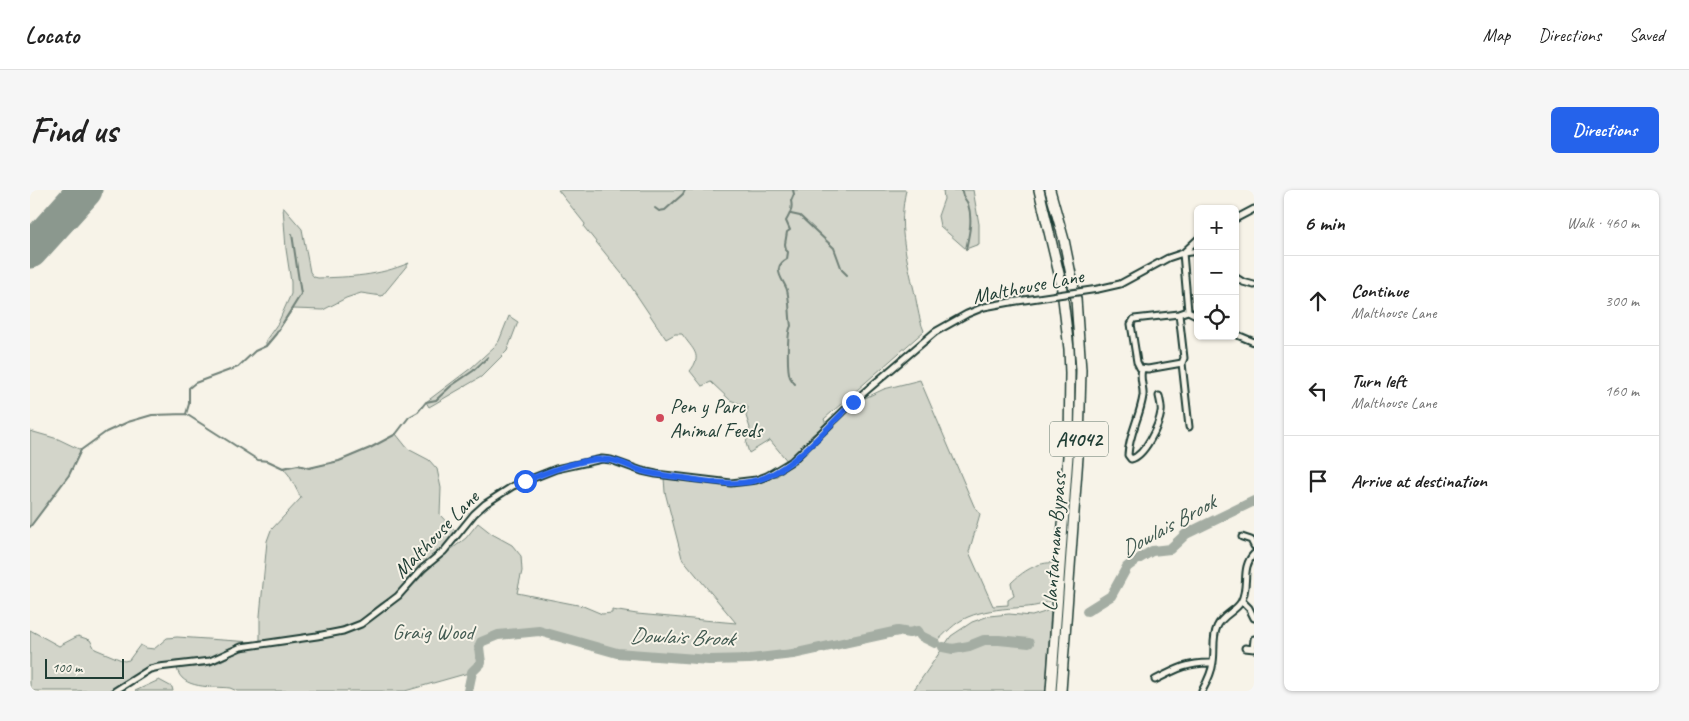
<!DOCTYPE html>
<meta charset="utf-8">
<style>
:root{--surface:#fff;--page:#f6f6f6;--text:#222;--muted:#767676;--line:#e0e0e0;--accent:#2563eb}
body{margin:0;font-family:Caveat,sans-serif;background:var(--page);color:var(--text)}
.controls{position:absolute;right:15px;top:15px;display:grid;overflow:hidden;border-radius:8px;box-shadow:0 1px 4px #0004}
.controls button{width:45px;height:45px;display:grid;place-items:center;padding:0;border:0;border-bottom:1px solid var(--line);background:var(--surface);color:var(--text);font:25px sans-serif}
.scale{position:absolute;left:15px;bottom:12px;width:79px;box-sizing:border-box;padding-left:5px;border:2px solid #1f3d34;border-top:0;font-size:14px;line-height:18px;white-space:nowrap;color:#1f3d34;-webkit-text-stroke:4px #f7f3e8;paint-order:stroke}
.stop{position:absolute;width:15px;height:15px;margin:-11px;border:4px solid #2563eb;border-radius:50%;background:#fff}
.stop.end{background:#2563eb;border-color:#fff;box-shadow:0 1px 5px #0008}
.list{margin:0;padding:0;list-style:none}
h2{display:flex;justify-content:space-between;align-items:center;height:65px;margin:0;padding:0 20px;font-size:21px}
h2 small{font-size:16px;font-weight:400;color:var(--muted)}
.list li{display:grid;grid-template-columns:32px 1fr auto;gap:15px;align-items:center;box-sizing:border-box;height:90px;padding:0 20px;border-top:1px solid var(--line)}
.list b{display:block;font-size:19px;white-space:nowrap}
.list p{margin:0;font-size:16px;white-space:nowrap;color:var(--muted)}
.list em{font-size:16px;font-style:normal;color:var(--muted)}
.icon{flex:none;width:28px;height:28px;fill:none;stroke:currentColor;stroke-width:2;stroke-linecap:round;stroke-linejoin:round}
.map{position:relative;flex:none;width:1224px;height:501px;overflow:hidden;border-radius:8px}
header{display:flex;align-items:center;gap:30px;box-sizing:border-box;height:70px;padding:0 25px;background:var(--surface);border-bottom:1px solid var(--line)}
header strong{font-size:24px}
nav{display:flex;gap:28px;margin-inline-start:auto;font-size:18px}
.intro{display:flex;align-items:center;justify-content:space-between;box-sizing:border-box;height:120px;padding:0 30px}
h1{margin:0;font-size:35px}
.button{padding:12px 22px;border-radius:8px;background:var(--accent);color:#fff;font-size:18px;font-weight:700}
main{display:flex;gap:30px;padding:0 30px}
aside{flex:1;background:var(--surface);border-radius:8px;box-shadow:0 1px 4px #0004}
.map>svg:first-child{display:block}
</style>
<header>
<strong>Locato</strong>
<nav><a>Map</a><a>Directions</a><a>Saved</a></nav>
</header>
<div class="intro"><h1>Find us</h1><a class="button">Directions</a></div>
<main>
<div class="map">
<svg width="1224" height="501" viewBox="0 0 1224 501">
<rect width="100%" height="100%" fill="#f7f3e8"/>
<filter id="ink" filterUnits="userSpaceOnUse"><feTurbulence type="fractalNoise" baseFrequency=".02" numOctaves="2"/><feDisplacementMap in="SourceGraphic" scale="10" xChannelSelector="R" yChannelSelector="G"/><feConvolveMatrix kernelMatrix="1 2 1 2 8 2 1 2 1" color-interpolation-filters="sRGB"/></filter>
<g filter="url(#ink)">
<!-- green -->
<path fill="#d3d5ca" stroke="#79897f" d="M46 0H68L0 74V53Z
M528 0H876C868 37 875 60 883 96 887 111 888 127 894 141L794 229 796 234 781 246V250L758 272 740 250 719 263 716 253 720 238 716 226 718 217 700 210 681 192 672 196 660 181C673 165 663 160 652 144H645L636 149 596 89 554 37 555 34Z
M913 0H943L949 34V54L936 59 910 36 908 26 914 9Z
M253 17 272 39 280 82 284 87 288 88C321 87 348 86 379 73L352 106 331 103 316 108 293 120 263 119 246 144 236 156V150L248 133 261 104V92L256 59Z
M479 126 488 132 477 161 451 187 399 217 396 212 441 178 464 157 469 151Z
M890 190 944 316 950 324 939 362 963 416 978 415V410L984 406 981 393C992 382 1008 371 1025 373L1022 410C1009 417 998 417 984 418 969 419 952 421 938 427 925 432 915 444 905 453L891 446 888 441 879 443 868 441 763 464 720 469 679 470 587 463 509 441 468 445 451 452 449 457 451 473 442 482 375 501H207L200 498C183 496 151 500 147 478L176 476 189 472 212 460 284 449 325 440 337 433 377 402 405 372 436 348 448 333 462 344 482 355 491 366 492 381 487 403 553 416 572 424 582 423V420L607 424 706 433 652 368 635 302 634 288 701 296 729 292 747 286 771 268 818 220 835 208 854 199Z
M0 241 28 249 51 260 39 285 0 337Z
M366 244 378 259 399 270 407 279 411 298 410 325C416 331 420 337 427 342L416 355 396 372 363 406 350 414 328 432 292 443 230 451V426L237 351 241 340 271 308 259 285 253 278 268 275 279 278 309 271 340 258Z
M1021 418 1016 501H883L921 446 942 432 959 426 979 424 1002 426 1015 422Z
M0 440 29 456 48 446 60 450 65 459 94 471 99 470 110 455 116 458 124 459 137 448 147 447 222 452 200 458 182 467 170 471H147L124 475 92 492 81 501H0Z
M129 490 142 497 143 501H105Z"/>
<g fill="none" stroke-linecap="round" stroke-linejoin="round">
<!-- stream -->
<path stroke="#6f8077" stroke-width="2" d="M763 0 764 4 761 11C763 18 760 24 756 31L760 40 757 42 755 54 756 60 758 62 757 69C753 71 750 74 749 78 747 85 755 93 757 100 760 112 759 124 761 136 757 142 757 180 760 187 761 189 763 192 765 194
M932 0C931 6 936 9 938 14 943 29 939 45 936 59
M625 18 629 21 635 20 653 4 655 0
M761 24 770 26 804 58 812 80 817 85
M156 224 228 270 238 271 253 278 268 275 279 278 309 271 340 258 366 244 379 227 388 222 396 212 406 210 421 196 443 181 458 167
M0 337 39 285 51 260 76 242 98 232 122 225 156 224 159 214V198L165 193 208 177 225 161 236 156 246 144 271 104 262 44"/>
<!-- river -->
<path stroke="#a4ada3" stroke-width="10" d="M1057 421 1081 406 1097 377 1105 371 1122 361 1140 359 1156 344 1224 311
M913 457 923 459 939 456 954 450H969L999 453
M438 501 442 482 451 473 449 457 451 452 468 445 509 441 587 463 679 470 720 469 763 464 868 441 879 443 888 441 891 446 905 453"/>
<!-- runway -->
<path stroke="#8b988e" stroke-width="35" d="M0 61 55 0"/>
<!-- street casing -->
<g stroke="#1f3d34" stroke-width="9">
<path id="street" d="M1205 29 1224 19
M1205 87 1213 92 1224 95
M1068 99 1090 94 1138 68 1153 63 1168 49
M1158 121 1153 63 1168 61
M1149 124 1154 168 1152 173 1159 237
M1205 144 1224 152
M1152 173 1118 179 1110 178 1107 172 1101 134 1104 129 1149 124 1158 121 1168 126
M1112 179C1109 190 1114 196 1113 206 1110 227 1099 244 1098 265L1101 269C1115 266 1129 235 1131 222 1132 217 1130 211 1129 206
M1212 347 1221 350 1224 356
M1212 411 1219 418 1224 428
M1215 458 1224 459
M1223 459 1224 449
M1125 490C1146 479 1159 472 1183 473
M85 501 120 479 129 477 180 471 211 457 287 446 313 441 331 434 368 406 392 379 414 361 444 324 455 314 483 296 526 279 572 269 581 270 612 281 626 284 701 293 726 290 737 286 762 271 823 212 905 142 937 124 954 117 981 112
M1172 501C1177 492 1182 482 1183 472 1185 460 1182 448 1187 437 1192 425 1205 422 1211 412 1220 396 1210 378 1224 364"/>
</g>
<!-- highway casing -->
<g stroke="#1f3d34" stroke-width="12">
<path id="highway" d="M1009 0 1031 92 1039 159 1040 183 1039 252 1021 501
M1020 0 1034 50 1046 109 1051 180 1049 253 1031 501"/>
</g>
<!-- street -->
<use href="#street" stroke="#f7f3e8" stroke-width="5"/>
<!-- highway -->
<use href="#highway" stroke="#f7f3e8" stroke-width="9"/>
<!-- street-bridge casing -->
<g stroke="#1f3d34" stroke-width="9" stroke-linecap="butt">
<path id="street-bridge" d="M981 112 1068 99"/>
</g>
<!-- street-bridge -->
<use href="#street-bridge" stroke="#f7f3e8" stroke-width="5"/>
</g>
</g>
<g fill="none" stroke-linecap="round" stroke-linejoin="round" filter="url(#ink)">
<!-- route -->
<path stroke="#2563eb" stroke-width="6" d="M495 291C518 282 556 266 580 270 591 271 601 278 612 281 626 285 640 286 654 288 681 292 710 298 736 287 767 274 799 236 823 212"/>
</g>
<!-- markers -->
<circle fill="#d1495b" stroke="#f7f3e8" stroke-width="2" cx="630" cy="228" r="5"/>
<g text-anchor="middle" dominant-baseline="central" stroke-width="4" stroke-linejoin="round" paint-order="stroke">
<!-- shield labels -->
<rect fill="#f7f3e8" stroke="#60746a" stroke-width="1" x="1020" y="231.5" width="58" height="35" rx="4"/>
<g font-size="20" font-weight="bold" fill="#1f3d34">
<text x="1049" y="249">A4042</text>
</g>
<!-- street labels -->
<g font-size="21" fill="#1f3d34" stroke="#f7f3e8">
<text transform="translate(998 96) rotate(-11)">Malthouse Lane</text>
<text transform="translate(406 344) rotate(-46)">Malthouse Lane</text>
<text transform="translate(1024 352) rotate(-86)">Llantarnam Bypass</text>
</g>
<!-- poi labels -->
<g font-size="21" fill="#1f3d34" stroke="#f7f3e8" text-anchor="start">
<text x="640" y="216">Pen y Parc<tspan x="640" dy="24">Animal Feeds</tspan></text>
</g>
<!-- park labels -->
<g font-size="21" fill="#435b52" stroke="#f7f3e8">
<text x="403" y="442">Graig Wood</text>
</g>
<!-- water labels -->
<g font-size="22" font-style="italic" fill="#405950" stroke="#f7f3e8">
<text transform="translate(1138 336) rotate(-29)">Dowlais Brook</text>
<text transform="translate(652 447) rotate(2)">Dowlais Brook</text>
</g>
</g>
</svg>
<div class="controls">
<button>+</button>
<button>−</button>
<button><svg class="icon" aria-label="locate" viewBox="0 0 24 24"><circle cx="12" cy="12" r="6"/><path d="M12 2v4M12 18v4M2 12h4M18 12h4"/></svg></button>
</div>
<div class="scale">100 m</div>
<div class="stop" style="left:495px;top:291px"></div>
<div class="stop end" style="left:823px;top:212px"></div>
</div>
<aside>
<h2>6 min<small>Walk · 460 m</small></h2>
<ul class="list">
<li><svg class="icon" aria-label="ahead" viewBox="0 0 24 24"><path d="M12 20V5M6 11l6-6 6 6"/></svg><div><b>Continue</b><p>Malthouse Lane</p></div><em>300 m</em></li>
<li><svg class="icon" aria-label="left" viewBox="0 0 24 24"><path d="M17 20v-9H6M10 6l-5 5 5 5"/></svg><div><b>Turn left</b><p>Malthouse Lane</p></div><em>160 m</em></li>
<li><svg class="icon" aria-label="arrive" viewBox="0 0 24 24"><path d="M6 21V4h12l-3 4 3 4H6"/></svg><div><b>Arrive at destination</b></div></li>
</ul>
</aside>
</main>
